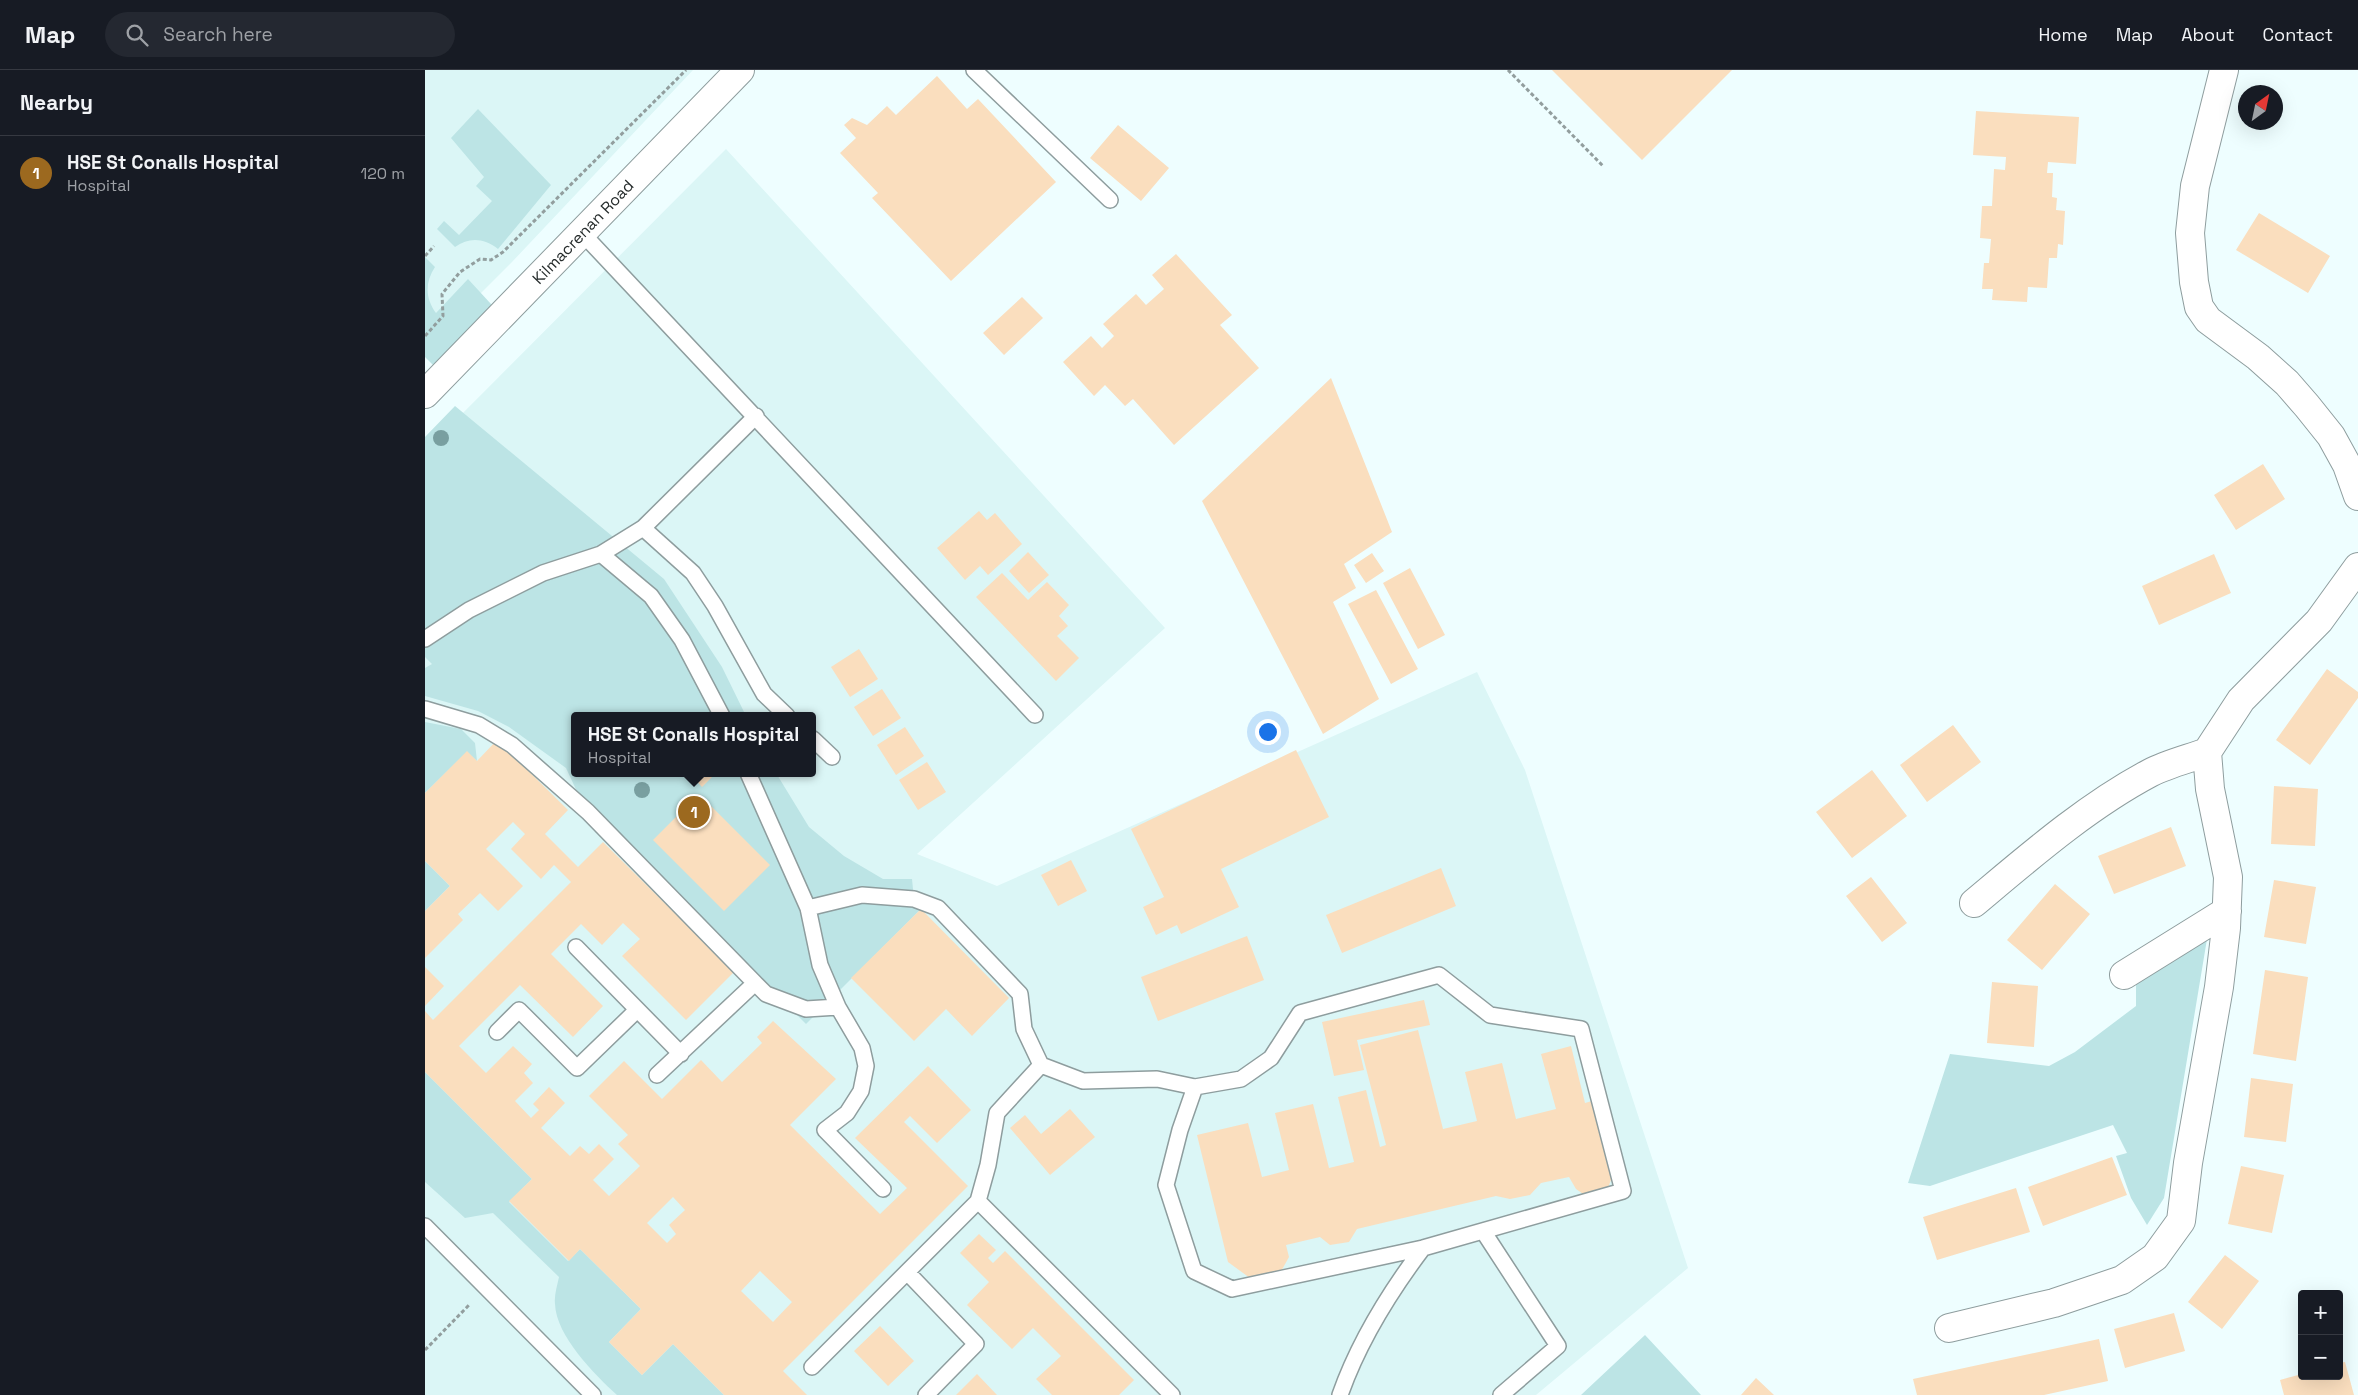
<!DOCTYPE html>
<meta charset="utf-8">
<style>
:root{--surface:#171b24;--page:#242831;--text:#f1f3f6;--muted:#9ea1a6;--line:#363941;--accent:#9c691f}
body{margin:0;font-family:"Space Grotesk",sans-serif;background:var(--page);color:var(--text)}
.controls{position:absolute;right:15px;bottom:15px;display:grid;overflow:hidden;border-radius:5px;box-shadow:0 5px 20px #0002}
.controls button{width:45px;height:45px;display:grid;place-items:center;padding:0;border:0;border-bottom:1px solid var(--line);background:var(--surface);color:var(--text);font:25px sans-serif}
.compass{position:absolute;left:1813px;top:15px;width:45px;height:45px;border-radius:50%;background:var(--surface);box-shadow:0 5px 20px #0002;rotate:33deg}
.you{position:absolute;left:842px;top:661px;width:18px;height:18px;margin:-12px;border:4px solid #fff;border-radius:50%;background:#1a73e8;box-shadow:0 0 0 8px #1a73e833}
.badge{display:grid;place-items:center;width:32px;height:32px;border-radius:50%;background:var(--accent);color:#fff;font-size:16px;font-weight:700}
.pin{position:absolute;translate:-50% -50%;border:2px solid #fff;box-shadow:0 1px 5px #0006}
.popup{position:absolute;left:146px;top:642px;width:245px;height:65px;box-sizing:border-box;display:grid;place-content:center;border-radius:5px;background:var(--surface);filter:drop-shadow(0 1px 4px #0005);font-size:16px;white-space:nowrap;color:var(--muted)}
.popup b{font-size:19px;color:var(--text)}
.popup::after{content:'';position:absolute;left:50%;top:100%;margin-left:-10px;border:10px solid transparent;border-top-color:var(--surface)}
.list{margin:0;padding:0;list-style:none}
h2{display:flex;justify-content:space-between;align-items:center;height:65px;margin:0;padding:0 20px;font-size:21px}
h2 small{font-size:16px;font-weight:400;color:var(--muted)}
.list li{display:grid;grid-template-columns:32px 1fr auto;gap:15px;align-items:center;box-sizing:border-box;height:75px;padding:0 20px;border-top:1px solid var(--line)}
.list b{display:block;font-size:19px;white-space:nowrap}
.list p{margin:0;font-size:16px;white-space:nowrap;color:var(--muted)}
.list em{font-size:16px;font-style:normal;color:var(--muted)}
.icon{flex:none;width:28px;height:28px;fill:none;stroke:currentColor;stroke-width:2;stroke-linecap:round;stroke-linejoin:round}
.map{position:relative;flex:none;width:1933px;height:1325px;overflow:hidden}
header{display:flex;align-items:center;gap:30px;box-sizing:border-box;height:70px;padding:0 25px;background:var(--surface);border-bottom:1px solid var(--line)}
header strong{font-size:24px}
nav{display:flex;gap:28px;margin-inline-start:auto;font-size:18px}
.search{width:350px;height:45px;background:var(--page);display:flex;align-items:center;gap:12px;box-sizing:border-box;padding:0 18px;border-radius:28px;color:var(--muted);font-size:19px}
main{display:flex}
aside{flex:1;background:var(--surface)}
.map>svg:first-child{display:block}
</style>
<header>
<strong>Map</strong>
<div class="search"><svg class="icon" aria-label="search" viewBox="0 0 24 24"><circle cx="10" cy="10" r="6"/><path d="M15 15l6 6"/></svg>Search here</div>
<nav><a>Home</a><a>Map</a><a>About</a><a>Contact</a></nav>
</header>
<main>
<aside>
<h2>Nearby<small></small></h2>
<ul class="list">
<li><span class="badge">1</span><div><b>HSE St Conalls Hospital</b><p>Hospital</p></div><em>120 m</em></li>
</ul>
</aside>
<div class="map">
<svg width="1933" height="1325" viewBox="0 0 1933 1325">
<rect width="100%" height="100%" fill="#eefeff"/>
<!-- built -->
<path fill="#dbf6f6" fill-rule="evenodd" d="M0 0H268L87 192 0 279Z
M301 79 740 558 492 784 572 816 1052 602 1100 700 1263 1198 1111 1325H0V381ZM150 646H388V703H150Z"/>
<!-- green -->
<path fill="#bce4e5" d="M53 39 126 115 73 179C59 168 44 167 30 177L12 159 19 151 34 165 67 131 51 116 59 107 26 68Z
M0 187 10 197C0 212 0 228 11 243L43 209 77 246 18 305 0 287Z
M30 336 239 509 297 597 321 646H150V703H351L384 757 419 786 458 809H487L489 829 496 839 381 954 155 728 141 698 84 657 53 641 0 626V598L7 594 0 587V367Z
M0 652 36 659 50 673 52 691 42 682 0 723Z
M0 791 25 816 0 841Z
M1782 869 1739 1128 1722 1155 1706 1128 1691 1086 1702 1083 1688 1055 1505 1116 1483 1113 1525 984 1624 996 1650 982 1711 936V910Z
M0 1002 107 1109 84 1132 143 1191 155 1179 216 1239 184 1272 217 1305 248 1274 299 1325H192C170 1305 131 1266 130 1234 129 1226 132 1216 134 1207L68 1143 40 1148 0 1112Z
M1220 1265 1276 1325H1156Z"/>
<!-- building -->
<path fill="#fadebe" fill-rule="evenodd" d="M1127 0H1307L1217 90Z
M512 6 542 39 553 29 631 112 526 211 447 128 453 123 415 83 431 68 419 55 427 48 442 55 462 36 471 45Z
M1551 41 1654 47 1651 94 1623 92 1622 103H1628L1627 127 1632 128 1631 140 1640 141 1638 175 1633 174 1632 188H1624L1622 218 1603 217 1602 232 1567 230 1568 219H1557L1559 193H1564L1566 169 1555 168 1557 136H1567L1569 99 1580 100 1581 87 1548 85Z
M693 55 744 98 716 131 665 88Z
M1834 143 1905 186 1883 223 1811 180Z
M751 184 807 245 795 255 834 298 749 375 708 329 700 336 680 315 669 326 638 292 666 266 677 278 689 266 678 254 711 224 721 235 739 219 727 205Z
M597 227 618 248 579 285 558 263Z
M906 308 967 462 919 494 931 518 908 532 954 629 898 664 777 431Z
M1838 394 1860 429 1811 460 1789 425Z
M554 441 562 450 570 443 597 474 563 505 555 496 540 510 512 478Z
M603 482 624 505 604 523 584 501Z
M947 483 959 501 941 513 929 495Z
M1789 484 1806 523 1734 555 1717 516Z
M985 498 1020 565 993 579 958 513Z
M577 503 603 530 622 512 644 535 634 546 643 556 632 566 654 588 631 611 551 527Z
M951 520 993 599 966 614 923 534Z
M434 579 453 609 425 627 406 597Z
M1902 599 1933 622V628L1885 695 1851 670Z
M457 619 476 648 448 666 429 637Z
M1528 655 1556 692 1502 732 1475 695Z
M480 657 499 686 471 705 452 675Z
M72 670 143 740 120 764 153 797 178 772 309 902 261 950 197 886 215 869 198 853 177 875 156 854 126 884 178 936 148 967 95 915 34 976 61 1003 88 976 107 994 99 1003 108 1013 90 1031 106 1048 114 1040 108 1034 124 1017 140 1033 116 1058 145 1086 155 1076 164 1084 174 1074 189 1089 168 1110 184 1126 215 1096 193 1074 203 1065 164 1026 199 991 237 1029 276 990 297 1012 337 973 332 967 348 951 411 1009 365 1055 455 1144 482 1118 430 1068 503 996 546 1040 512 1073 485 1046 479 1052 543 1116 358 1301 382 1325H299L248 1274 217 1305 184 1272 216 1239 155 1179 144 1191 84 1131 107 1109 0 1002V941L8 950 146 812 129 795 116 809 86 779 100 764 88 752 61 779 98 816 73 841 55 823 33 844 38 850 0 888V841L25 816 0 791V723L42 681 52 691ZM248 1127 260 1140 244 1155 251 1164 242 1173 222 1153ZM335 1201 367 1232 348 1252 316 1221Z
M871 680 904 747 796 799 814 837 756 864 752 855 731 865 718 837 739 827 706 759Z
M502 692 521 722 493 740 474 710Z
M1447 700 1482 746 1427 788 1391 742Z
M264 703H291L277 717Z
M1849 716 1893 719 1890 776 1846 774Z
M274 724 345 795 299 841 228 770Z
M1746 757 1761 796 1689 824 1673 786Z
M646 790 662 821 633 836 616 805Z
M1016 798 1031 836 917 883 901 845Z
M1446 807 1482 853 1457 872 1421 826Z
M1849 810 1891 817 1881 874 1839 867Z
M1630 814 1665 844 1617 900 1582 870Z
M496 839 584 928 547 966 521 939 489 971 426 908Z
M822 866 839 910 733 951 716 907Z
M0 897 19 916 0 936Z
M1840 900 1883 907 1871 991 1828 984Z
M1567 912 1613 916 1609 977 1562 973Z
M999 930 1005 955 932 970 939 1000 909 1006 897 952Z
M993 960 1018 1059 1052 1051 1040 1002 1077 993 1091 1049 1131 1039 1116 984 1146 976 1160 1033 1167 1031 1187 1107 1183 1118 1161 1126 1151 1119 1144 1107 1116 1113 1105 1125 1085 1129 1071 1126 932 1159 924 1172 905 1175 895 1167 861 1175 864 1187 854 1205 829 1211 803 1192 772 1065 823 1053 837 1107 864 1100 850 1043 888 1034 904 1098 929 1092 913 1027 941 1020 955 1077 961 1075 935 975Z
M1826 1008 1868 1014 1861 1072 1819 1067Z
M645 1039 670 1067 625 1105 585 1058 600 1045 616 1064Z
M1687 1087 1702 1125 1618 1156 1603 1117Z
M1816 1096 1859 1105 1847 1163 1803 1154Z
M1591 1118 1605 1162 1512 1190 1498 1147Z
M554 1164 571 1180 563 1188 568 1193 580 1181 709 1310 694 1325H627L611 1309 636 1286 608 1258 587 1279 542 1235 564 1212 535 1183Z
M1800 1185 1834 1211 1797 1259 1763 1232Z
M1749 1243 1760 1281 1700 1298 1689 1259Z
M455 1256 489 1291 463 1316 429 1281Z
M1674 1269 1683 1311 1619 1325H1492L1488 1309Z
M1920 1292 1929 1325H1859L1855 1310 1877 1304V1306H1914V1293Z
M552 1304 572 1325H531Z
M1331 1308 1349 1325H1316Z"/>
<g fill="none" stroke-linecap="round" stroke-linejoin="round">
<!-- lane casing -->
<g stroke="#8e9d9e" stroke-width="18">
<path id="lane" d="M549 0 685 130
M157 163 610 645
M218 458 268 503 290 536 339 624 362 646
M176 484 226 526 257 570 297 646
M0 569 44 540 118 503 176 484 218 458 331 346
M0 639 54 655 87 675 163 742 330 913 232 1005
M388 669 407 687
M323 703 383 838 437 825 489 829 513 838 595 924 599 959 616 995 658 1011 732 1009 770 1017 816 1009 846 988 875 943 1014 905 1065 945 1156 959 1198 1121 998 1178 807 1219 769 1201 741 1115 755 1060 770 1017
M383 838 395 895 413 937 437 978 441 996 436 1021 422 1043 400 1060 458 1119
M151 877 256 984
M330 913 341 924 381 939 413 937
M72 962 94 940 152 998 212 940
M553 1131 563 1095 572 1043 616 995
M0 1156 168 1325
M1058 1161 1133 1276 1076 1325
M482 1202 551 1274 501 1325
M387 1297 553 1131 747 1325
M915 1325C934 1271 964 1223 998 1178"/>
</g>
<!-- street casing -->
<g stroke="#8e9d9e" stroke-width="30">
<path id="street" d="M1799 0 1770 116 1765 163 1769 212 1774 237 1783 250 1833 287 1862 313 1882 336 1906 366 1922 395 1933 426
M1782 682 1816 630 1894 551 1933 497
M1699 905 1802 841
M1524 1258 1629 1233 1697 1210 1730 1187 1756 1151 1763 1093 1794 917 1801 858 1803 807 1785 719 1782 682C1763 689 1742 694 1725 703 1661 737 1604 787 1549 833"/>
</g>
<!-- secondary casing -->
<g stroke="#8e9d9e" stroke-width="30">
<path id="secondary" d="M0 324 315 0"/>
</g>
<!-- path -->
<path stroke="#929e9e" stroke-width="3" stroke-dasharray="4 2.5" stroke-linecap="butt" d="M1083 0 1178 96
M0 186 9 176
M0 266 18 246 17 224 35 202 55 189 66 190 78 182 261 0
M0 1280 45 1234"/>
<!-- lane -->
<use href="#lane" stroke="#fff" stroke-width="15"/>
<!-- street -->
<use href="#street" stroke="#fff" stroke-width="28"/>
<!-- secondary -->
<use href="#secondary" stroke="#fff" stroke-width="28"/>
</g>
<!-- trees -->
<g fill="#799fa0">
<circle cx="16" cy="368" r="8"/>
<circle cx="217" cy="720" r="8"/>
</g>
<g text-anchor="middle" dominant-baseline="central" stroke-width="5" stroke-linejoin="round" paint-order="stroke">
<!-- street labels -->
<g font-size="16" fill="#262c2c" stroke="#fff">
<text transform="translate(158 162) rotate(-46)">Kilmacrenan Road</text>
</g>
</g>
</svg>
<div class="controls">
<button>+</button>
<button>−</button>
</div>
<svg class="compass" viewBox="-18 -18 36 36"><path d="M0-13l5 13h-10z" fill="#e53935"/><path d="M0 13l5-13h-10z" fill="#9ea1a6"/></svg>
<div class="you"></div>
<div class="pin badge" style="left:269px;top:742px">1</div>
<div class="popup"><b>HSE St Conalls Hospital</b>Hospital</div>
</div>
</main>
